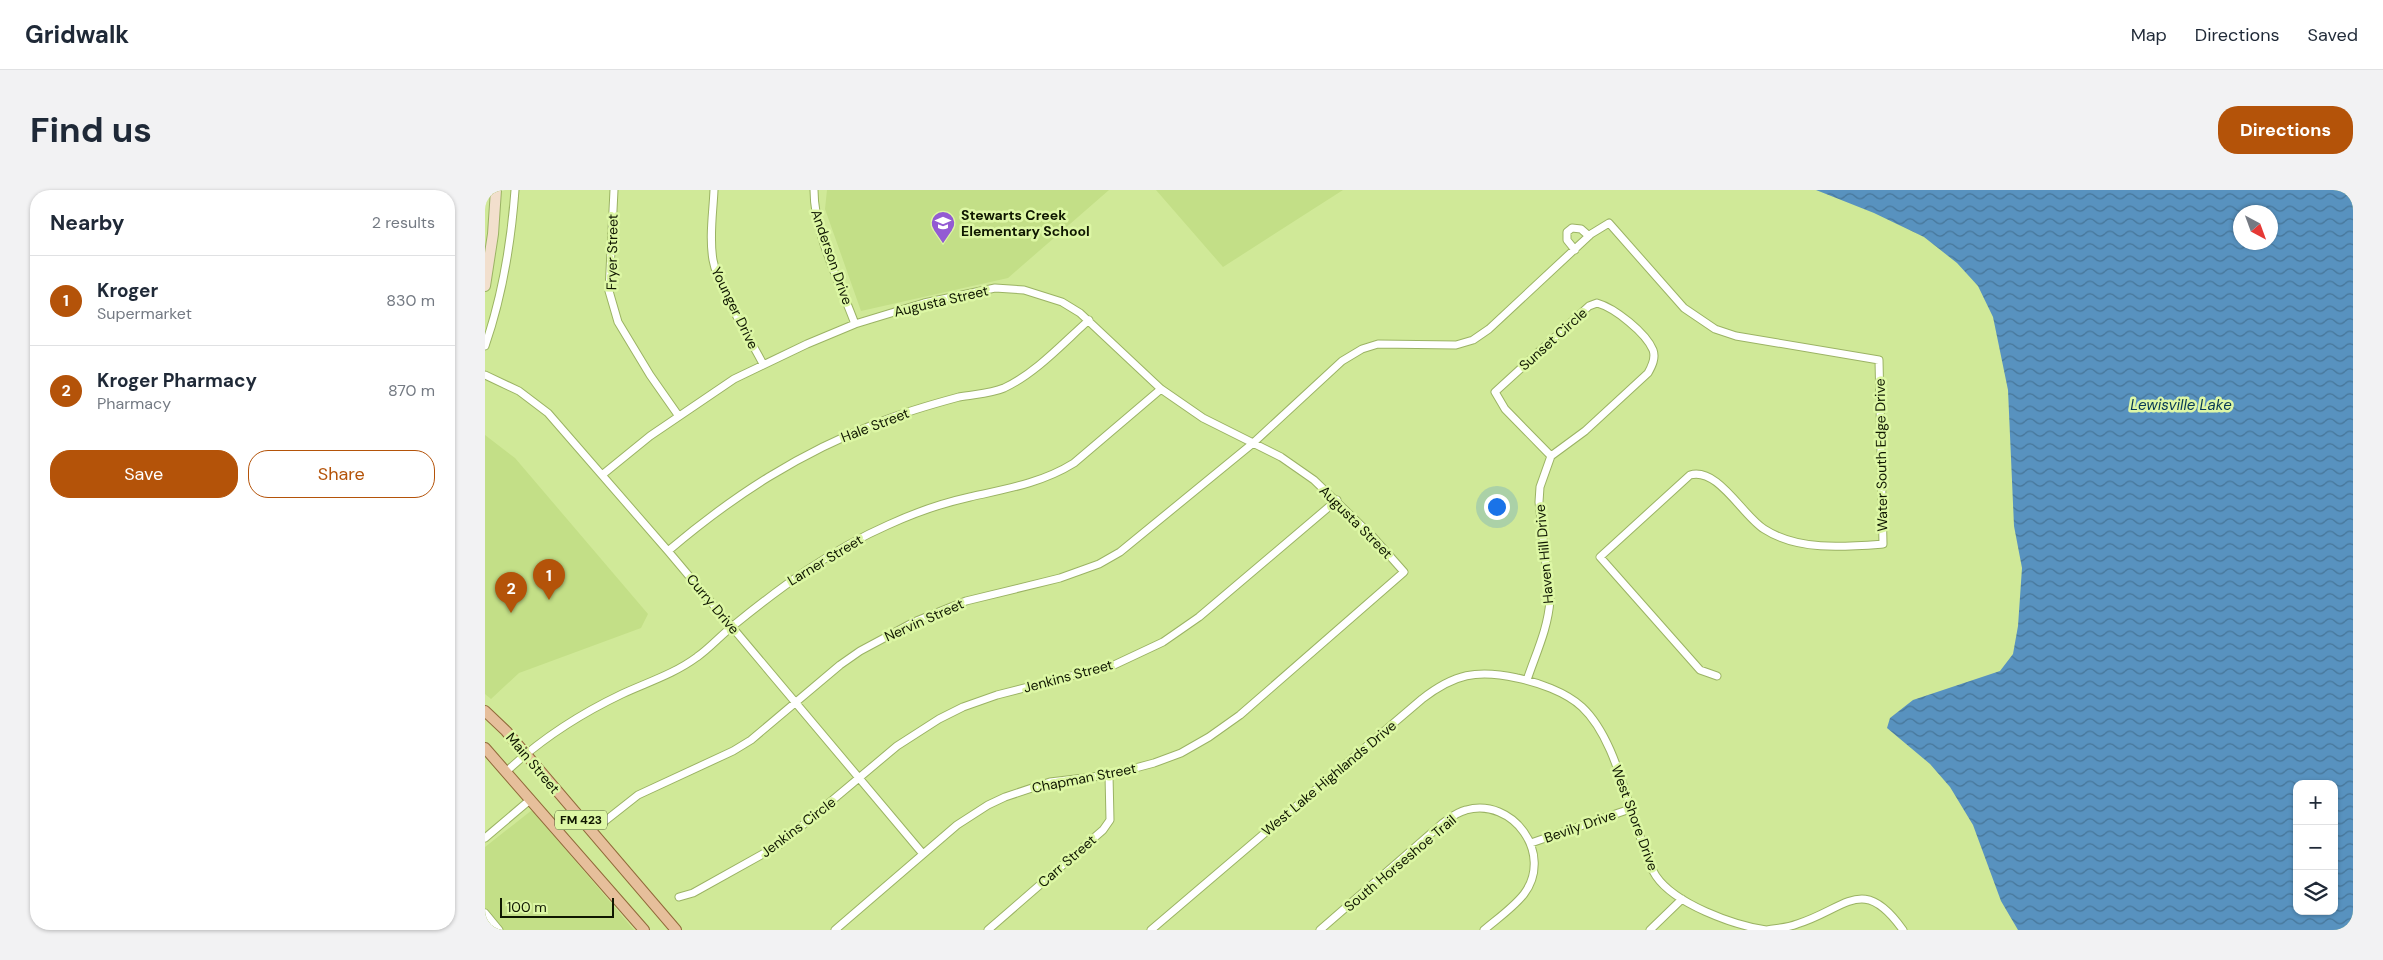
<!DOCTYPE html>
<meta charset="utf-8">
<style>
:root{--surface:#fff;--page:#f2f2f3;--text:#1f2937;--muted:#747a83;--line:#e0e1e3;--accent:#b45309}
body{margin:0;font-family:"DM Sans",sans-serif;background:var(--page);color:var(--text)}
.controls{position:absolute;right:15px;bottom:15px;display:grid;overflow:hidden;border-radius:10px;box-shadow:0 1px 4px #0004}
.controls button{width:45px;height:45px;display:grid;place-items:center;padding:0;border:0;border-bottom:1px solid var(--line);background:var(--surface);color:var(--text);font:25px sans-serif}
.compass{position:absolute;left:1748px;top:15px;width:45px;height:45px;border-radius:50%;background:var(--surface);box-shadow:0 1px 4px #0004;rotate:139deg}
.scale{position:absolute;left:15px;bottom:12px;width:114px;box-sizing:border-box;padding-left:5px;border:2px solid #0f1700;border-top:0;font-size:14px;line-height:18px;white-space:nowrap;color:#0f1700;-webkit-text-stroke:4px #ddf7a5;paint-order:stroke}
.you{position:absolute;left:1011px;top:316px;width:18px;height:18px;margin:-12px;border:4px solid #fff;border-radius:50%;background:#1a73e8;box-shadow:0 0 0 8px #1a73e833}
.badge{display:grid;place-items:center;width:32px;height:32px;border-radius:50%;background:var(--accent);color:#fff;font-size:16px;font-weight:700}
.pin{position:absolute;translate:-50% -41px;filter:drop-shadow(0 1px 2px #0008)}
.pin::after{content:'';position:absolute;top:26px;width:18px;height:15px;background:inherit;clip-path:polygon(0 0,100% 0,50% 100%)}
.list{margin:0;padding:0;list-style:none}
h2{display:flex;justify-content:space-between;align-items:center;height:65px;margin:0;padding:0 20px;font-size:21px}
h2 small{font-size:16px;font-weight:400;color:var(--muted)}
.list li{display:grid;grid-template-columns:32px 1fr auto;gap:15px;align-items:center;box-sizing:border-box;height:90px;padding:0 20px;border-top:1px solid var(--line)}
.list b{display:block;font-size:19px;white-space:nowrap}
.list p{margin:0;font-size:16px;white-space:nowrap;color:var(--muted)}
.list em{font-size:16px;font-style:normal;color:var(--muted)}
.actions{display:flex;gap:10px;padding:15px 20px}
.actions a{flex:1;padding:11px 0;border:1px solid var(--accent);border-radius:20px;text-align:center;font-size:18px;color:var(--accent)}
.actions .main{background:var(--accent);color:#fff}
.icon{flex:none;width:28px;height:28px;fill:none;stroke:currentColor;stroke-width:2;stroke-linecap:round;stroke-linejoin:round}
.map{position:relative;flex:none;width:1868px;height:740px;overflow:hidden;border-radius:20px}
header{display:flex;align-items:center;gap:30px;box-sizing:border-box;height:70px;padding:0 25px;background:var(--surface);border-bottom:1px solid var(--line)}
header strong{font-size:24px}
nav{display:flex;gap:28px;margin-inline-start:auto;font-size:18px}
.intro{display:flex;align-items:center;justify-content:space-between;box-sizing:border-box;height:120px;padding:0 30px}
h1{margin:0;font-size:35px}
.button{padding:12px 22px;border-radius:20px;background:var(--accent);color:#fff;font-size:18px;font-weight:700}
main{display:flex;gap:30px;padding:0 30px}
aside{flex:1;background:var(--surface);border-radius:20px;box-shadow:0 1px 4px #0004}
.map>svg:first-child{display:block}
</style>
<header>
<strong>Gridwalk</strong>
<nav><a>Map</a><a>Directions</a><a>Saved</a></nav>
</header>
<div class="intro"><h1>Find us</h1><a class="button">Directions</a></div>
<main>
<aside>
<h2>Nearby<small>2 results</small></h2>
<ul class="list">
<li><span class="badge">1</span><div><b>Kroger</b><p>Supermarket</p></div><em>830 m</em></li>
<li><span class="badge">2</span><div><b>Kroger Pharmacy</b><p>Pharmacy</p></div><em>870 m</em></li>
</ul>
<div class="actions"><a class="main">Save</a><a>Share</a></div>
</aside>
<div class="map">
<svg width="1868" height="740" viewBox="0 0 1868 740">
<defs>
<pattern id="water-waves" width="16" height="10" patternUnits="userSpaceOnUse" patternTransform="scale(1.25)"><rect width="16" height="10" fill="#5892bf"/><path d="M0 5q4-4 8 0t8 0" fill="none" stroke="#477699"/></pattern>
</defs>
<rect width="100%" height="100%" fill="#d0e998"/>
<!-- built -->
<path fill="#c3df87" d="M342 0H624L523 88 376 121 340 19Z
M671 0H858L738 77Z
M0 245 30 268 163 424 156 438 34 483 6 509 0 504Z
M47 620 149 740H0V657Z"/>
<!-- water -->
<path fill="url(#water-waves)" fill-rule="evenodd" d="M1331 0H1868V740H1533L1516 711 1488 635 1465 597 1445 574 1402 538 1405 528 1428 510 1515 481 1528 464 1533 436 1537 378 1529 336 1523 200 1508 127 1493 96 1472 73 1439 47 1389 23ZM1756 22H1786V52H1756ZM1812 594H1849V721H1812Z"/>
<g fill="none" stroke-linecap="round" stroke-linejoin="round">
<!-- minor casing -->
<g stroke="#9bb364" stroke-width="9">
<path id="minor" d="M129 0 124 101 133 132 165 185 193 225
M229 0C228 23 224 47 228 70 233 98 264 147 278 174
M329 0C329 44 355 93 370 134
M1090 60 1082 50V42L1087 38 1096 39 1104 46
M1112 113C1130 118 1161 143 1168 160 1171 168 1167 176 1163 183L1100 241 1066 266 1020 219 1010 202 1104 116Z
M0 156C18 104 26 54 30 0
M0 185 34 201 63 223 183 361 438 664
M117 285 165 246 249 189 322 154 370 134 439 113 510 98 539 100 577 112 595 123 676 199 718 228 796 267 829 290 888 347 919 382 755 525 724 547 696 563 669 573 624 585 565 592 520 607 503 615 472 635 350 740
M183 361C249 305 314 263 395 232 420 222 448 214 474 207 489 204 505 204 519 198 551 183 578 153 604 130
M1042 490C1051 463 1063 439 1065 410L1054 312 1055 297 1066 266
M22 581C56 549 95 524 137 504 163 492 189 484 212 467 225 458 236 445 249 435 297 396 346 360 403 335 429 323 458 313 485 307 521 299 557 293 589 273L676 199
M120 631 153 605 248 561 266 550 355 475 375 461 429 432 481 411 575 388 614 374 635 362 767 254 857 171 877 159 893 154 971 155 988 150 1004 139 1106 44 1124 33 1199 118 1230 139 1251 146 1394 170 1398 354C1359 357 1313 361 1279 339 1257 325 1233 277 1205 285L1115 367 1215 480 1232 486
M0 648 46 609
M1046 653 1145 619
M194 707 208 703 294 655 412 556 454 529 478 517 512 505 629 475 678 452 714 427 852 310
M0 723 14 740
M503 740 618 640 625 630 624 585
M666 740 937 509C969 484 992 479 1032 488 1052 492 1081 502 1097 517 1127 545 1139 601 1153 640 1158 655 1162 673 1171 686 1190 714 1248 735 1281 740
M835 740 958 633C965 628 972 622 981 620 1028 607 1069 664 1039 704 1029 717 1012 729 999 740
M1165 740 1197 709
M1282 740C1292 738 1302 738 1312 734 1361 719 1378 683 1418 740"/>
</g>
<!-- secondary casing -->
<g stroke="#9bb364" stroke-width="12">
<path id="secondary" d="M0 96 8 44 11 0"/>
</g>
<!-- primary casing -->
<g stroke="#906939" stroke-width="12">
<path id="primary" d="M0 521 21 541 191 740
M0 558 159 740"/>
</g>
<!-- minor -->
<use href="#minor" stroke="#fff" stroke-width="7"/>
<!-- secondary -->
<use href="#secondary" stroke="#f2dfcd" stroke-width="10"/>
<!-- primary -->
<use href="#primary" stroke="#e6bf9b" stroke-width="10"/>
</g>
<!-- icons -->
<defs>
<g id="school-pin" transform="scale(1.25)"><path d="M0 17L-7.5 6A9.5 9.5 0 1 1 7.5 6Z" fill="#935bd3" stroke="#ddf7a5"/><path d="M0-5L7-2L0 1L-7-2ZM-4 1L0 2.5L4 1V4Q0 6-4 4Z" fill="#fff"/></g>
</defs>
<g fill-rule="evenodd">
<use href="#school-pin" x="458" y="33"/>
</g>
<g text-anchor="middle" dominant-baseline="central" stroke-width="5" stroke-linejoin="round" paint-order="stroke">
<!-- shield labels -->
<rect fill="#ddf7a5" stroke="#4d5a32" stroke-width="1" x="70" y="620.5" width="52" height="19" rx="4"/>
<g font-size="12" font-weight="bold" fill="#0f1700">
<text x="96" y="630">FM 423</text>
</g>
<!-- poi labels -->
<g font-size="14" font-weight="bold" fill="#0f1700" stroke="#ddf7a5" text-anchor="start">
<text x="476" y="25">Stewarts Creek<tspan x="476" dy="16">Elementary School</tspan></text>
</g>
<!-- street labels -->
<g font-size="14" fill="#0f1700" stroke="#ddf7a5">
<text transform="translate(127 62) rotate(-89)">Fryer Street</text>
<text transform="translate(347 67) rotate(71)">Anderson Drive</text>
<text transform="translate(456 111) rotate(-13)">Augusta Street</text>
<text transform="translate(250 118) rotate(64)">Younger Drive</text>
<text transform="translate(1068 149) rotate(-42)">Sunset Circle</text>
<text transform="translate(390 235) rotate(-21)">Hale Street</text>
<text transform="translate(1396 265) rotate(-91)">Water South Edge Drive</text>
<text transform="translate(871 332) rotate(45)">Augusta Street</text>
<text transform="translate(1059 364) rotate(-95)">Haven Hill Drive</text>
<text transform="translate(340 370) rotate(-31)">Larner Street</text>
<text transform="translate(228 414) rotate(50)">Curry Drive</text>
<text transform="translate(439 430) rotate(-24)">Nervin Street</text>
<text transform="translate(583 486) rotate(-15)">Jenkins Street</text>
<text transform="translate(48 573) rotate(50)">Main Street</text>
<text transform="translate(599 588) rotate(-11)">Chapman Street</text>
<text transform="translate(844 588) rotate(-40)">West Lake Highlands Drive</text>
<text transform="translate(1150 628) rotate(70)">West Shore Drive</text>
<text transform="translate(1095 636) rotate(-19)">Bevily Drive</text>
<text transform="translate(313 637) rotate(-37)">Jenkins Circle</text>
<text transform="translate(582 671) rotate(-41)">Carr Street</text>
<text transform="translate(915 673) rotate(-40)">South Horseshoe Trail</text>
</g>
<!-- water labels -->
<g font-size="15" font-style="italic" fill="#063755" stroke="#ddf7a5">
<text x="1696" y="215">Lewisville Lake</text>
</g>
</g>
</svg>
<div class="controls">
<button>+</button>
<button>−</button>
<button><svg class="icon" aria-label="layers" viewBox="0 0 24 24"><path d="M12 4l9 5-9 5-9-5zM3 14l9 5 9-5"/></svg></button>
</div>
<svg class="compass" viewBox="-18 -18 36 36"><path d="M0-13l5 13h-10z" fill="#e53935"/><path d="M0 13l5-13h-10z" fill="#747a83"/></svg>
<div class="scale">100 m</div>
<div class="you"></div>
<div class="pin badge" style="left:64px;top:410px">1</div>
<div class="pin badge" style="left:26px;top:423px">2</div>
</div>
</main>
